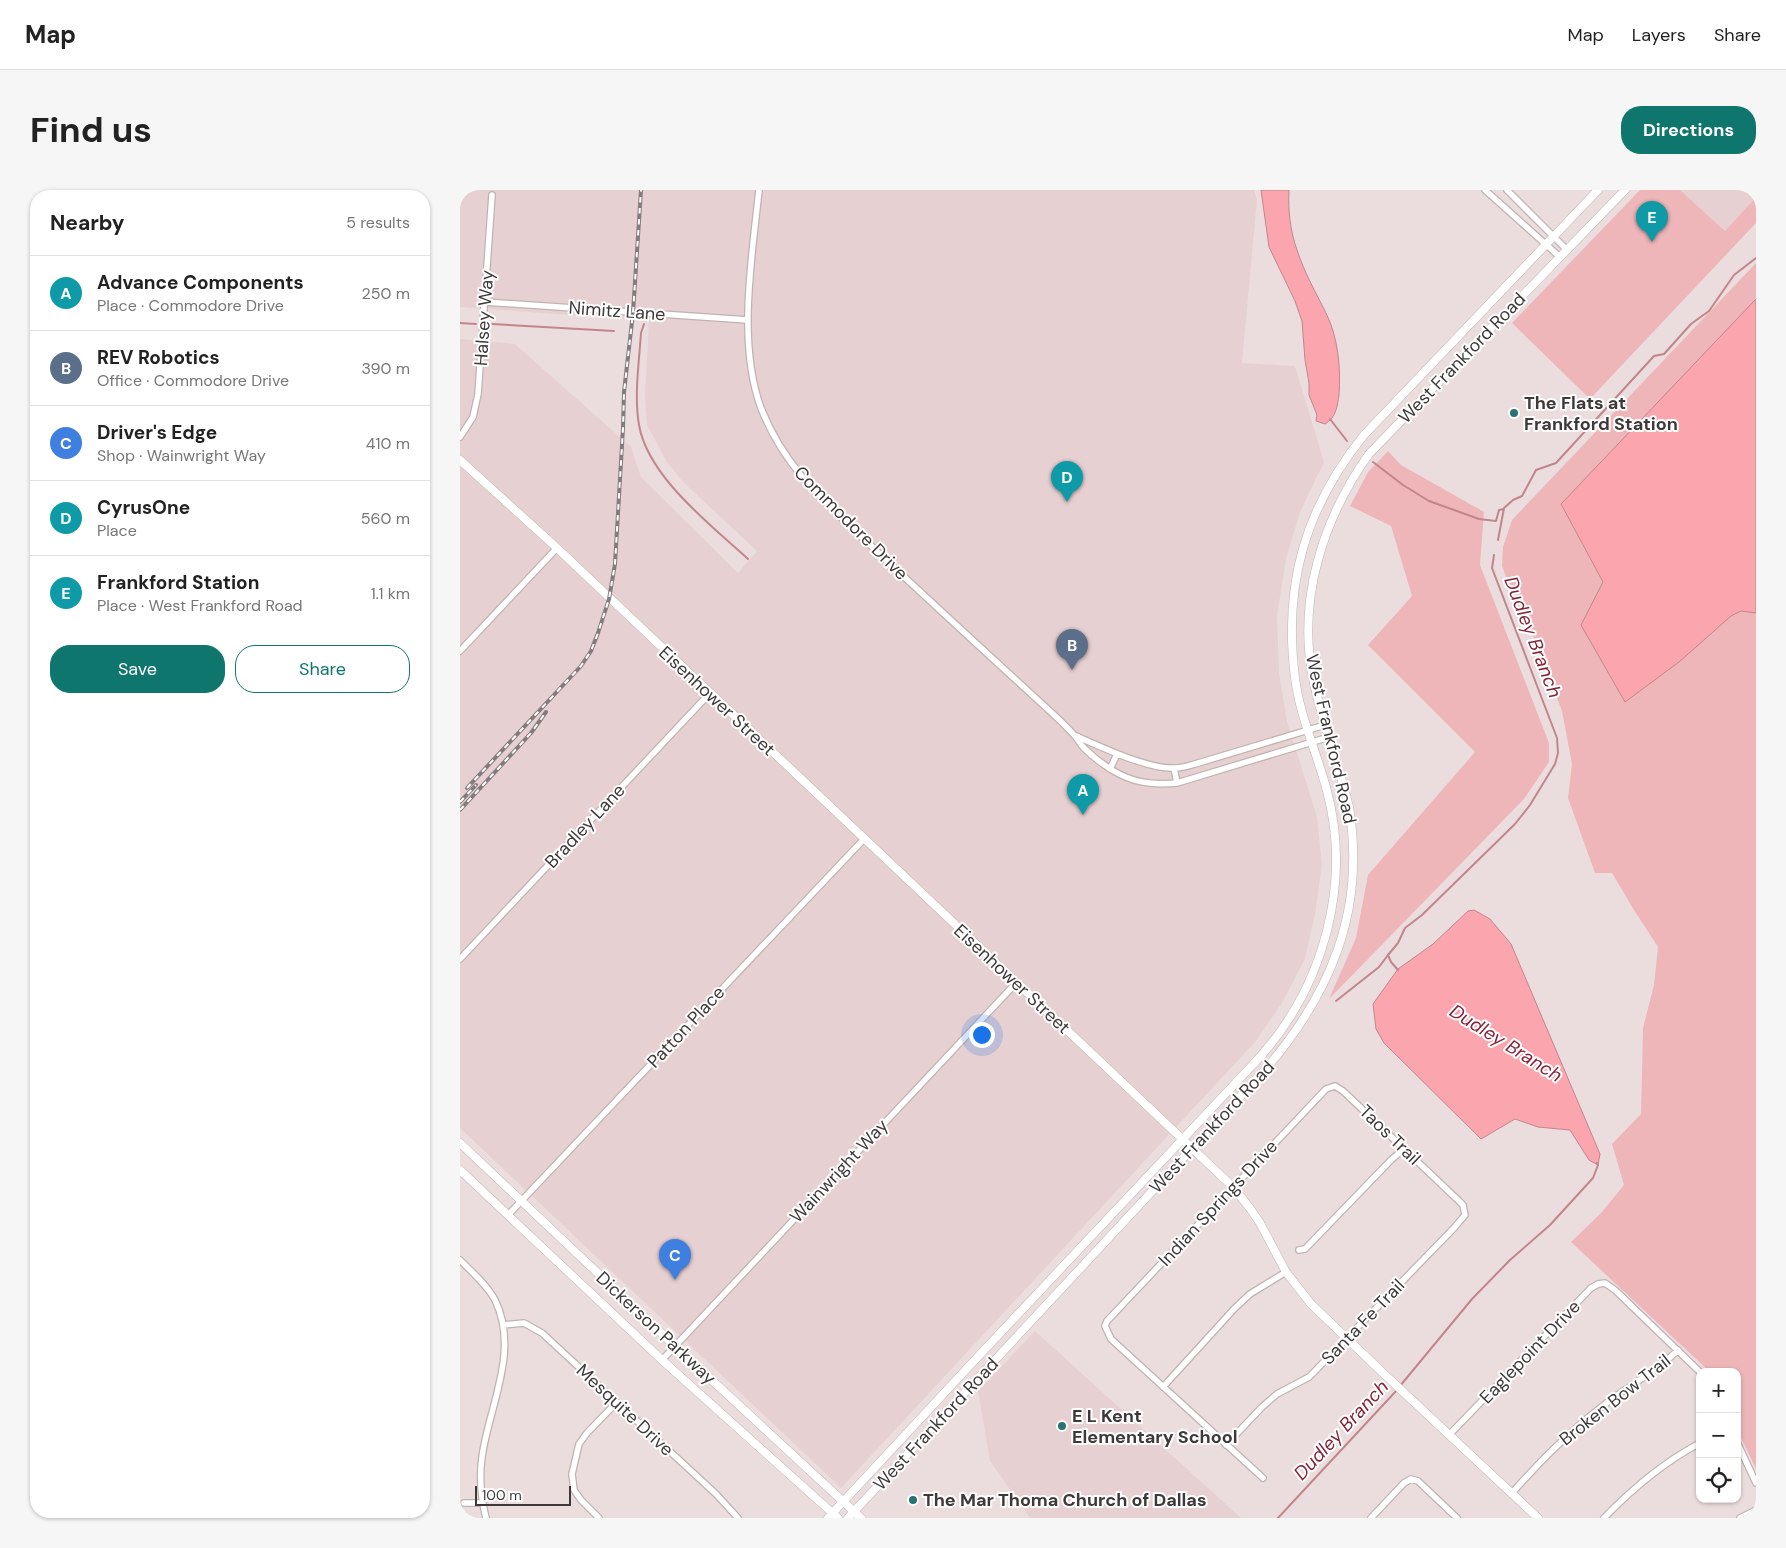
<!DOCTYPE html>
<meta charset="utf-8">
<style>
:root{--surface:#fff;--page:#f6f6f6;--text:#222;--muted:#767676;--line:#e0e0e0;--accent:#0f766e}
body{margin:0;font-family:"DM Sans",sans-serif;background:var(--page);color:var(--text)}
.controls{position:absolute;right:15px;bottom:15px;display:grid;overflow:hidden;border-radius:10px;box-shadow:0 1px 4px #0004}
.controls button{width:45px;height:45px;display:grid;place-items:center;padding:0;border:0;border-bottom:1px solid var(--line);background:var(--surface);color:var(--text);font:25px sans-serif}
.scale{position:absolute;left:15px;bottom:12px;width:96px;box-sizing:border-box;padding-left:5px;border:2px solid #3e3839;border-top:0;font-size:14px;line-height:18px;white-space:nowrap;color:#3e3839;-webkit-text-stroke:4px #fff;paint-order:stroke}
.you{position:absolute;left:521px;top:844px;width:18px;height:18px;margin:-12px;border:4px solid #fff;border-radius:50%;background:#1a73e8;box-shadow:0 0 0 8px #1a73e833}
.badge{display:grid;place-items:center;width:32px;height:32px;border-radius:50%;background:var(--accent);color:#fff;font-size:16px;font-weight:700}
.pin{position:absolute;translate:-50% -41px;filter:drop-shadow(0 1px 2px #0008)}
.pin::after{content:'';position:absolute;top:26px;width:18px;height:15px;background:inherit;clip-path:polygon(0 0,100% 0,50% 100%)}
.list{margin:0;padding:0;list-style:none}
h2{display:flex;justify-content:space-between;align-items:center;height:65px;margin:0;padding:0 20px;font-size:21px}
h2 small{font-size:16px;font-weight:400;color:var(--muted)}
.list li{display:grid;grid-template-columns:32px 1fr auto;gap:15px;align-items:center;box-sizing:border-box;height:75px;padding:0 20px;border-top:1px solid var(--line)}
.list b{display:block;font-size:19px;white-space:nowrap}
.list p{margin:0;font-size:16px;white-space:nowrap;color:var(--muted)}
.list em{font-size:16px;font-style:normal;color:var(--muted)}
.actions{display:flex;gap:10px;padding:15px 20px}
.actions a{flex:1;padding:11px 0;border:1px solid var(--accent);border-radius:20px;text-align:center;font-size:18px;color:var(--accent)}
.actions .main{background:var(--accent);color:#fff}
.icon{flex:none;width:28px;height:28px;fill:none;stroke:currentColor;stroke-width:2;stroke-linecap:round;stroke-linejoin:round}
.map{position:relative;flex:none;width:1296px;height:1328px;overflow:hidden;border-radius:20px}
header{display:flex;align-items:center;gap:30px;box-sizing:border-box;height:70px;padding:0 25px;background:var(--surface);border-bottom:1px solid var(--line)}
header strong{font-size:24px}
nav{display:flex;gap:28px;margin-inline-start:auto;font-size:18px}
.intro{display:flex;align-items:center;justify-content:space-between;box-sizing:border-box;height:120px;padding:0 30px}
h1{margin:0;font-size:35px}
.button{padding:12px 22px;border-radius:20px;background:var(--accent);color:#fff;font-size:18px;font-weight:700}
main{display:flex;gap:30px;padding:0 30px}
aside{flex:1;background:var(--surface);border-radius:20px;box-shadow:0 1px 4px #0004}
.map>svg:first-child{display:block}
</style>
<header>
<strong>Map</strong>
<nav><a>Map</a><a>Layers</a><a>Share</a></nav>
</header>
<div class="intro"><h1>Find us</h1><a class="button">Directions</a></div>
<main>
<aside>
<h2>Nearby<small>5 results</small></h2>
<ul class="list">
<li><span class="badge" style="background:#0f9aa8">A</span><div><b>Advance Components</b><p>Place · Commodore Drive</p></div><em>250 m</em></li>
<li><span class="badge" style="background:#5c6f8a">B</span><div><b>REV Robotics</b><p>Office · Commodore Drive</p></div><em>390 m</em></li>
<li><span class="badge" style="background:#3f7fe0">C</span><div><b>Driver's Edge</b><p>Shop · Wainwright Way</p></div><em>410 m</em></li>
<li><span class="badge" style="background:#0f9aa8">D</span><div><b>CyrusOne</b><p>Place</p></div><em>560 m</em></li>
<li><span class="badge" style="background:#0f9aa8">E</span><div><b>Frankford Station</b><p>Place · West Frankford Road</p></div><em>1.1 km</em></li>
</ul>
<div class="actions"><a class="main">Save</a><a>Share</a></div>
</aside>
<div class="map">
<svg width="1296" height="1328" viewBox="0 0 1296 1328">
<rect width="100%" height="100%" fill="#ebddde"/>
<!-- built -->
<path fill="#e7d0d2" d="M0 0H794L797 10 782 173 835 176 864 272 840 322 826 369 817 426 819 483 827 531 857 627 862 674 855 724 845 769 822 813 795 852 381 1298 0 938V149L55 154 171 257 181 287 278 383 297 361 223 292 207 272 187 235 185 207 189 131 0 117Z
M1220 0H1296V7L1265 41Z
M575 1141 781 1328H570L530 1271 518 1201Z"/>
<!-- green -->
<path fill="#efb6ba" d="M1180 0H1220L1265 41 1296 7V33L1130 209 1052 133Z
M1296 73V1279L1277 1239V1182H1250L1111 1052 1141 1023 1164 995 1152 954 1181 924 1183 838 1194 795 1198 757 1174 720 1152 683H1135L1108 608 1112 574 1102 521 1069 435 1052 401 1042 376 1043 357 1052 330Z
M928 261 941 275 1024 322 1020 375 1089 553V572L1064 609 869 809 896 748 908 685 1015 562 908 455 952 406 931 336 890 316 908 282Z"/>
<!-- water -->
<path fill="#fba6ae" stroke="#c2858b" d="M801 0H829C828 21 830 40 837 60 845 84 855 101 866 123 878 147 881 178 879 205 877 218 876 227 865 234L856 231 857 225 849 205V193L845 170 842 131 835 111 809 57Z
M1296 109V423L1281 421 1271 426 1219 472 1165 512 1121 435 1143 392 1101 314Z
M1014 720 1030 729 1051 754 1140 964 1138 975 1129 970 1110 940 1078 937 1055 929 1021 949 924 853 916 839 913 814 938 779 973 754 1008 721Z"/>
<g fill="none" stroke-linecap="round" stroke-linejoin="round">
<!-- stream -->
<path stroke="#c2858b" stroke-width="2" d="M0 133 16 134
M32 134 154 141
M184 134 181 143C179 173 174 206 179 235 188 287 251 335 288 369
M870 229 887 251
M913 272 943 295 969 311 1019 329 1036 331 1039 320 1044 319
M1038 350 1044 318 1053 310 1062 306 1076 280 1096 273 1194 166 1204 164 1231 134 1249 121 1274 85 1296 68
M938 780 931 772 928 765 938 753 945 738 962 725 1055 634 1070 615 1095 574 1098 563 1097 548 1032 378 1034 365
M876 811 919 777 928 765
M940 1196 1012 1109 1050 1070 1090 1035 1133 988 1138 975 1137 973
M818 1328 937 1200"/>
<!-- street casing -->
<g stroke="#c0b3b3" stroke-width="8">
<path id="street" d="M299 0C292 67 277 153 301 218 326 283 375 321 424 368 472 413 520 457 568 501 583 515 600 529 614 545 618 549 620 554 624 558 632 566 642 574 652 580 673 593 692 595 717 593L869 547
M1025 0 1100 67
M1047 0 1107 60
M25 112 288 130
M0 247 13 227 18 204 32 5
M0 461 97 358
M614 545C639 556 689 580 715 578 722 578 728 576 735 574L865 535
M714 578 717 593
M650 579 657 564
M0 769 250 503
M48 1025 404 649
M839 1060 845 1059 931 970 944 959
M0 1070C12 1082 27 1095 35 1110 60 1161 29 1216 22 1267 19 1288 21 1308 26 1328
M43 1135 64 1133 82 1143 256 1304 278 1328
M202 1170 556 793
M703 1197 774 1119 790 1104 826 1082
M989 1245 1131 1098 1138 1094 1145 1093 1155 1100 1240 1182
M1277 1252 1296 1293
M766 1255 802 1217 817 1204 849 1187 855 1181 994 1038 1005 1025 1003 1015 999 1011 883 901 875 896 866 899 647 1131 645 1136 651 1149 803 1288
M1052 1303C1080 1271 1110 1241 1144 1215 1168 1196 1196 1182 1218 1160
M4 1313H22
M139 1328 121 1310 114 1300 112 1284 119 1254 127 1243 156 1213
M911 1328 944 1293 951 1289 958 1291 997 1328
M1144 1328C1172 1299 1204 1272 1240 1253
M1280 1328 1296 1320"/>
</g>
<!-- secondary casing -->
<g stroke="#c0b3b3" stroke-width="9">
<path id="secondary" d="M0 270 97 358 773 997 789 1017 800 1033 826 1082 851 1114 923 1183 1078 1328
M0 953 215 1156 401 1328
M0 980 202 1170 378 1328
M368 1328 513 1172 799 868C863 797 892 695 867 601 857 563 840 527 835 488 823 395 845 318 904 245L1138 0
M388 1328 804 881C871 804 906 720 889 617 879 575 863 535 854 493 836 413 862 330 909 264L1165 0"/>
</g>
<!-- street -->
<use href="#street" stroke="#fff" stroke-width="5.5"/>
<!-- secondary -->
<use href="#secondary" stroke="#fff" stroke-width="8"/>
<!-- rail casing -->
<g stroke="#847b7c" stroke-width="4">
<path id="rail" d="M7 598 121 476 131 461 138 443 149 409 155 374 163 238 164 202 173 123 181 0
M0 612 16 595
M0 620 71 543 86 522"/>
</g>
<!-- rail -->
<use href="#rail" stroke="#fff" stroke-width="2" stroke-dasharray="5.5" stroke-linecap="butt"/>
</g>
<!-- markers -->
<g fill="#287373" stroke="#fff" stroke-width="2">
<circle cx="1054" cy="223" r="5"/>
<circle cx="602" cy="1236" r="5"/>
<circle cx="453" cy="1310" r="5"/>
</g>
<g text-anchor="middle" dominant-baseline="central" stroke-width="4" stroke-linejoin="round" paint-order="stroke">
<!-- street labels -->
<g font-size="18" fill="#3e3839" stroke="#fff">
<text transform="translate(157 121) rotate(4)">Nimitz Lane</text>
<text transform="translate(24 128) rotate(-86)">Halsey Way</text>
<text transform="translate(1002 168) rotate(-46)">West Frankford Road</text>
<text transform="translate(391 333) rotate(45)">Commodore Drive</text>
<text transform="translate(257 511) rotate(43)">Eisenhower Street</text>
<text transform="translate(871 549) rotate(77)">West Frankford Road</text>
<text transform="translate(125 636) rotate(-47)">Bradley Lane</text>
<text transform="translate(552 789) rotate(43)">Eisenhower Street</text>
<text transform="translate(226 837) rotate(-47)">Patton Place</text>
<text transform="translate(752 937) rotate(-47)">West Frankford Road</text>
<text transform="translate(930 945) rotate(44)">Taos Trail</text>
<text transform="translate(379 981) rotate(-47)">Wainwright Way</text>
<text transform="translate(758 1013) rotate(-47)">Indian Springs Drive</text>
<text transform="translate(903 1132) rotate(-46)">Santa Fe Trail</text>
<text transform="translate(196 1138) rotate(43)">Dickerson Parkway</text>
<text transform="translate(1070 1162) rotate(-46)">Eaglepoint Drive</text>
<text transform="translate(1155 1210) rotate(-38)">Broken Bow Trail</text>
<text transform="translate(165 1220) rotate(43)">Mesquite Drive</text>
<text transform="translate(476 1234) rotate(-47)">West Frankford Road</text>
</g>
<!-- poi labels -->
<g font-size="18" font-weight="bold" fill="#3e3839" stroke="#fff" text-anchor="start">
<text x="1064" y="213">The Flats at<tspan x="1064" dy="21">Frankford Station</tspan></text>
<text x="612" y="1226">E L Kent<tspan x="612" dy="21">Elementary School</tspan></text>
<text x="463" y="1310">The Mar Thoma Church of Dallas</text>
</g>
<!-- water labels -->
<g font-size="19" font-style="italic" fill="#852437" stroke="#fff">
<text transform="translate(1073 447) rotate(69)">Dudley Branch</text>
<text transform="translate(1046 853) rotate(32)">Dudley Branch</text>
<text transform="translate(881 1240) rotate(-47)">Dudley Branch</text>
</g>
</g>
</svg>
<div class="controls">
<button>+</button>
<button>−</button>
<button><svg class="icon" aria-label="locate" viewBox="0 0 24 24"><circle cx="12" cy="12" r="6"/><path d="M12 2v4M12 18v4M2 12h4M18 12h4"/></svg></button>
</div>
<div class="scale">100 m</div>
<div class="you"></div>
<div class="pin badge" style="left:623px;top:625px;background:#0f9aa8">A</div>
<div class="pin badge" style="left:612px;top:480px;background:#5c6f8a">B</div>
<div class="pin badge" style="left:215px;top:1090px;background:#3f7fe0">C</div>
<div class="pin badge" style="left:607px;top:312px;background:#0f9aa8">D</div>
<div class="pin badge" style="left:1192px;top:52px;background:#0f9aa8">E</div>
</div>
</main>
